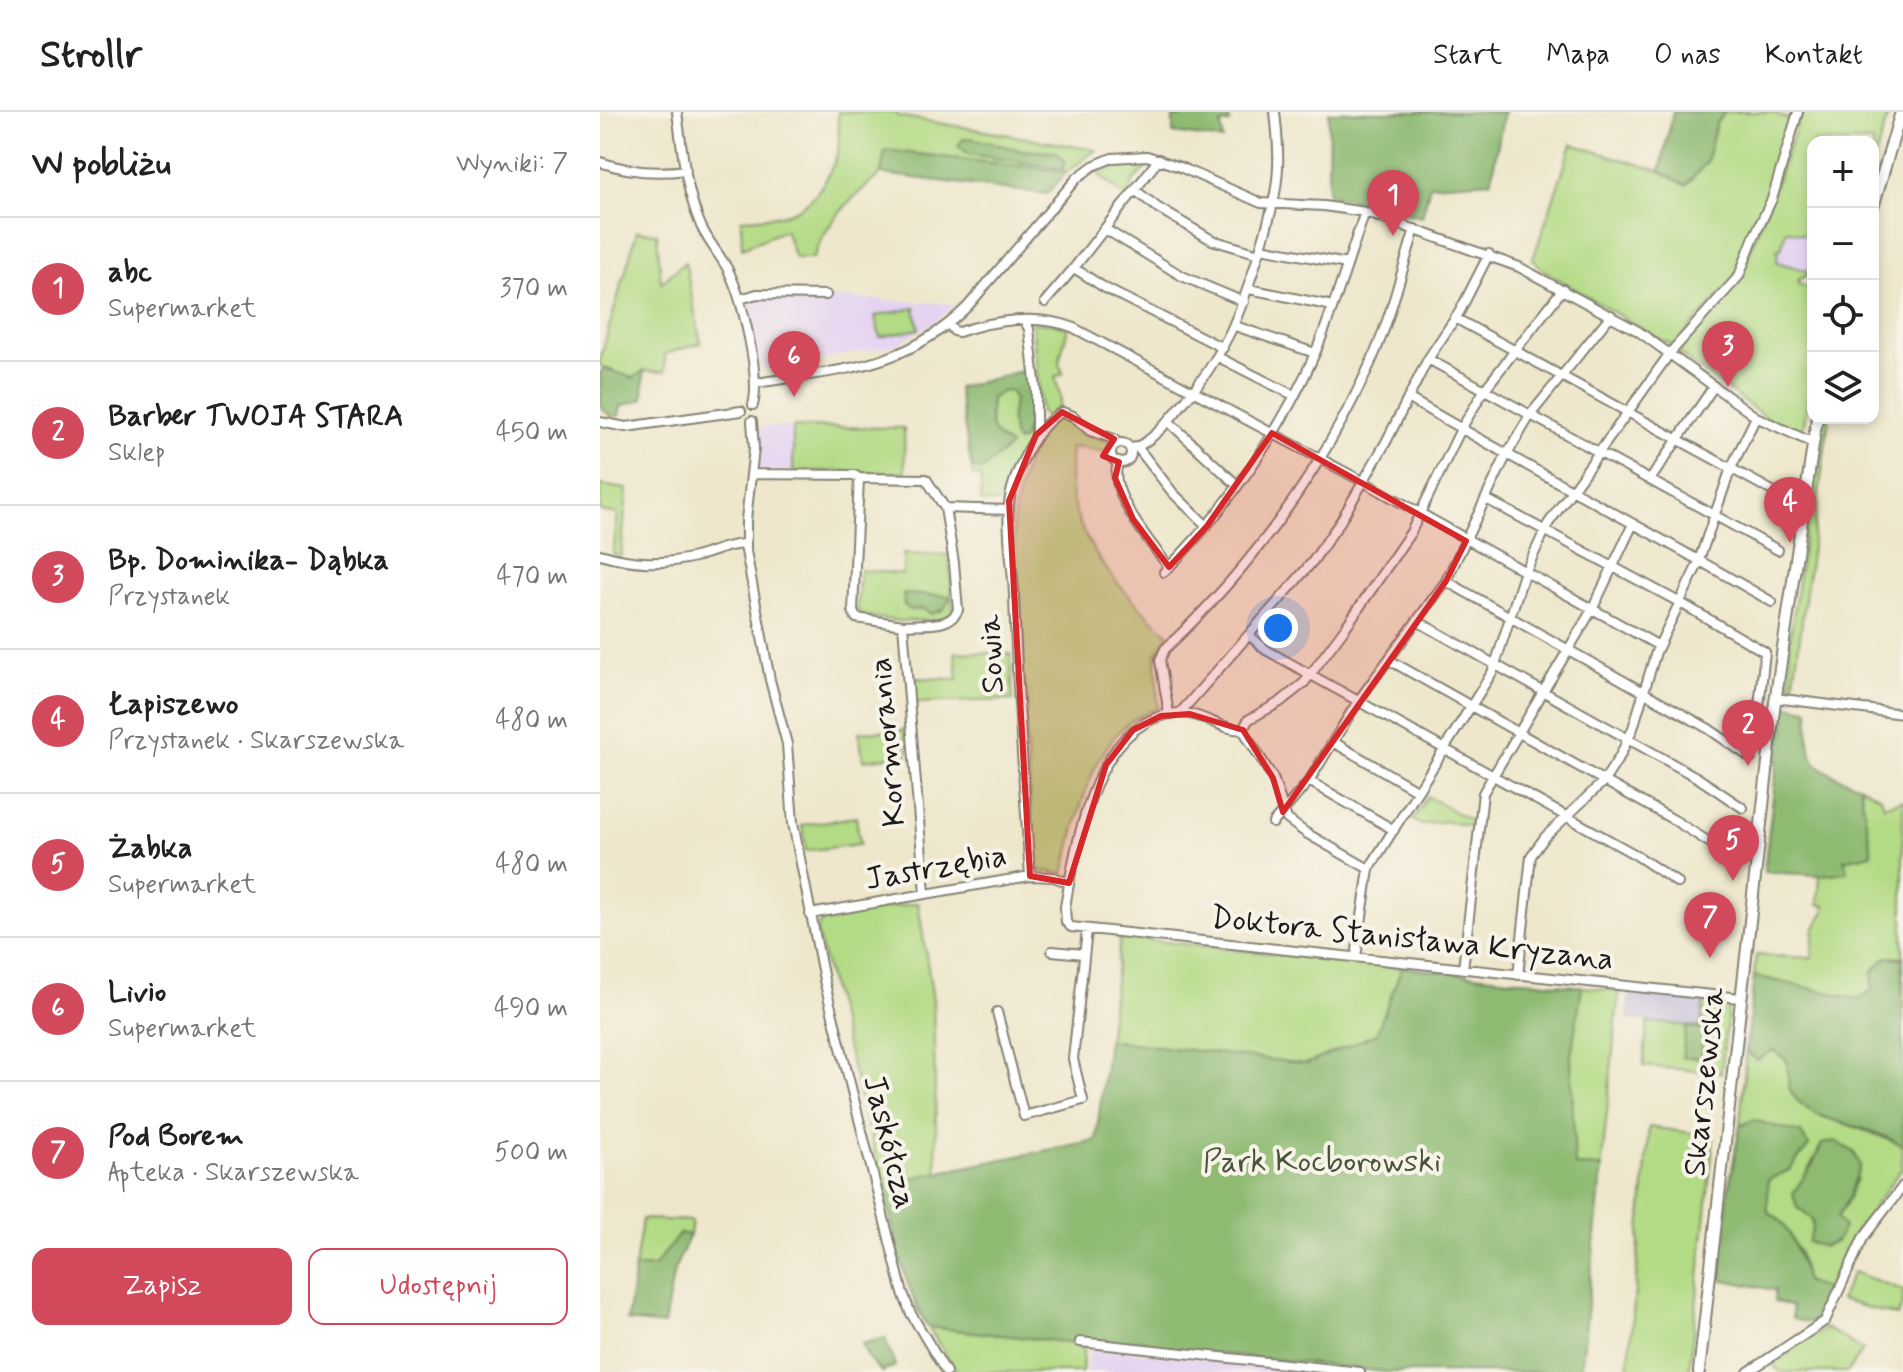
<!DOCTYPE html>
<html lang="pl">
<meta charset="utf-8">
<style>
:root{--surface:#fff;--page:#f2f2f2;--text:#222;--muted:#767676;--line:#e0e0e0;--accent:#d1495b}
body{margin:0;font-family:Mynerve,sans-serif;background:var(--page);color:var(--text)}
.controls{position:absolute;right:24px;top:24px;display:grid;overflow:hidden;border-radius:16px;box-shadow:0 4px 12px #0003}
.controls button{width:72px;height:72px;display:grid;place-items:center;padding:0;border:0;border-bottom:2px solid var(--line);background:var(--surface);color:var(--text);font:40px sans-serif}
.you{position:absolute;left:678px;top:516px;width:28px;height:28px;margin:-20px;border:6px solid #fff;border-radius:50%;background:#1a73e8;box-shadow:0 0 0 12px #1a73e833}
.badge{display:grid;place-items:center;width:52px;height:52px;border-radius:50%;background:var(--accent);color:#fff;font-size:26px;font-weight:700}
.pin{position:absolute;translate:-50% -66px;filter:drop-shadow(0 2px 4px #0008)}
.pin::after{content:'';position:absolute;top:42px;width:28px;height:24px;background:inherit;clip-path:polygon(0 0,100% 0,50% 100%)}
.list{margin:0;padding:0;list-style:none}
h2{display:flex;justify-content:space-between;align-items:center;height:104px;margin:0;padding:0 32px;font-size:34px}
h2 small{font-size:26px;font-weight:400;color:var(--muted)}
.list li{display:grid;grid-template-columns:52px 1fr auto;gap:24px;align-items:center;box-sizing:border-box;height:144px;padding:0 32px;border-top:2px solid var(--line)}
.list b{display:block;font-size:30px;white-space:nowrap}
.list p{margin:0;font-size:26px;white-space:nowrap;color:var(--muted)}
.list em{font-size:26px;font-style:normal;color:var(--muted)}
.actions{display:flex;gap:16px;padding:24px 32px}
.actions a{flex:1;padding:18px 0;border:2px solid var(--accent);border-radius:16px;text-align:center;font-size:28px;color:var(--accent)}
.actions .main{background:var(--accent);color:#fff}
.icon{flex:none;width:44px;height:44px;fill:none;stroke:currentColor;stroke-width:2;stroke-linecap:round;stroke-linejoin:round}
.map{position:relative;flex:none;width:1303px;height:1260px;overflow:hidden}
header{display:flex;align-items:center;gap:48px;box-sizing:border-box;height:112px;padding:0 40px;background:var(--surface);border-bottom:2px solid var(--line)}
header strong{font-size:38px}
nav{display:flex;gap:44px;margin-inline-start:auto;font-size:28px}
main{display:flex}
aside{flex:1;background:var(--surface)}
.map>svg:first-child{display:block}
</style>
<header>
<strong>Strollr</strong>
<nav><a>Start</a><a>Mapa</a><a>O nas</a><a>Kontakt</a></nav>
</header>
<main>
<aside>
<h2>W pobliżu<small>Wyniki: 7</small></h2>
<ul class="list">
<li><span class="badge">1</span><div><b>abc</b><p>Supermarket</p></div><em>370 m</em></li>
<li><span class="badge">2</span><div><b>Barber TWOJA STARA</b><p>Sklep</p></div><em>450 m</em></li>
<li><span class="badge">3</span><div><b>Bp. Dominika- Dąbka</b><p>Przystanek</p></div><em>470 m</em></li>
<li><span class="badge">4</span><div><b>Łapiszewo</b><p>Przystanek · Skarszewska</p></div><em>480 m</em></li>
<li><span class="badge">5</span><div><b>Żabka</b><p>Supermarket</p></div><em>480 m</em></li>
<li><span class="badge">6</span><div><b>Livio</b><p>Supermarket</p></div><em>490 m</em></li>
<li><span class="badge">7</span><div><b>Pod Borem</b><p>Apteka · Skarszewska</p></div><em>500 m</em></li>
</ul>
<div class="actions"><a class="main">Zapisz</a><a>Udostępnij</a></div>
</aside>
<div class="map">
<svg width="1303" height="1260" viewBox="0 0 1303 1260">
<rect width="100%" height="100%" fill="#f7f3e8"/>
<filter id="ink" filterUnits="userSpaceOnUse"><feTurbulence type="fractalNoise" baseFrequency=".0125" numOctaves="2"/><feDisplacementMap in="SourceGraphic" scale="16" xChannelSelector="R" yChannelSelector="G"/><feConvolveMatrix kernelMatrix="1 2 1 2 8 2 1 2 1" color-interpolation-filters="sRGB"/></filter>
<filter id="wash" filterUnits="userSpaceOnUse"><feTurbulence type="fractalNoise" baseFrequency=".006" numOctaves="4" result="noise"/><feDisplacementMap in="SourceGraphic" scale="32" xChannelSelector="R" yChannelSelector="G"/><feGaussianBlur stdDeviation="1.8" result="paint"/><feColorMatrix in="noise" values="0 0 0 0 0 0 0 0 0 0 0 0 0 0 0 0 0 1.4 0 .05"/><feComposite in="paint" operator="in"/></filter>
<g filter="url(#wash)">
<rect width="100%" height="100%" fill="#eee7cc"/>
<!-- built -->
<path fill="#e5d3f1" d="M1169 108 1213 120V165L1163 152Z
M149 185H227L355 192 339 207 296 233 165 258 157 242Z
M160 314 193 315V359L157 358Z
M489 1235 730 1260H487Z"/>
<!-- industrial -->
<path fill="#c7c0d9" d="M1028 881 1104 889 1101 915 1027 908Z"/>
<!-- green -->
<path fill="#b3da84" stroke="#687b50" stroke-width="2" fill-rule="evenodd" d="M238 0H296L298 4 496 38 467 60 285 38 281 62C252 85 225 111 213 146H195L185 118 142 136 141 107C180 105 205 104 226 67 231 58 236 48 238 38 240 26 238 12 238 0Z
M1125 0H1171L1192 8 1167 95 1138 162 1075 233 1060 228 942 157 933 147 972 32 1060 59 1086 73 1106 51 1116 11Z
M1202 0H1289L1273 52V30H1213V125L1186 118 1181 137H1178L1177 150 1208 159 1207 164 1199 167 1198 172 1213 177V259L1203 316 1200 322 1165 305 1078 241 1141 164Z
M534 51 548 54 535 67 526 86 498 62 521 52Z
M37 119 57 121 61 171 85 150 101 231 65 242V260L44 259 33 267 4 256 0 253V247Z
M315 196 319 217 280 225 275 204Z
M432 211H452L468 216 459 250 463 262 455 265C461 288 467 292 445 305L441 301Z
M403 279H412L414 289 411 306 422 328 433 303 431 326 404 387 398 391 381 390V364H373L371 352 377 358 406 331C388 323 389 305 391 287Z
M464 305 495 325 510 330 506 340 471 335C470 353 469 372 473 390 486 444 530 487 569 523L556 542 558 596C549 600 538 604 530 610 488 641 475 714 464 762L434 758 413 412C417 382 430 312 464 305Z
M1221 306H1229L1193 577 1190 576V526Z
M193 315 304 316 305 361 193 359Z
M0 373 27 377 21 444 13 442 18 402 0 399Z
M303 442 349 443 353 500 343 508 300 509 263 504 257 498 260 458 303 462Z
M355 540 411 542 413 588 314 591 312 566 358 567Z
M305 618 308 643 263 648 259 620Z
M1260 674 1281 685 1284 693 1303 688V845H1287L1273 858 1272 878 1258 887 1154 864 1156 843 1212 846 1214 817 1224 801 1225 794 1218 792 1220 763 1247 760 1243 748 1271 742Z
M827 684 875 711V715L844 709 821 713 813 708Z
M256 705 260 732 206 739 202 713Z
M318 791 333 888 337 1062 497 1028 520 825 1019 879 981 1260H787L484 1227 482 1260H357L318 1199 310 1175 216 817 225 805Z
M1104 889 1129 892 1121 961 1043 954 1048 910 1101 915Z
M1173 938 1187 949 1199 990C1232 1010 1268 1018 1303 1034L1302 1056 1251 1126 1226 1177 1206 1171 1199 1139 1168 1101V1067L1189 1058 1153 1008 1140 1014 1146 940 1157 947ZM1222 1032 1257 1067 1237 1107 1213 1115 1205 1064Z
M1049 1015 1114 1024 1089 1260H1028Z
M42 1107 92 1109 90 1123 80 1122 54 1155H35Z
M1253 1160 1303 1178V1192L1297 1204 1240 1188Z
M1226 1216 1263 1238 1247 1260H1181L1176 1257 1173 1249Z"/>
<!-- forest -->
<path fill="#8eba72" stroke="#556b47" stroke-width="2" d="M581 0H628L630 11 621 12 623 28 573 21V5H581Z
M729 0H904L891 69 830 73 822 105 728 82Z
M1073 0H1125L1116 11 1106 51 1086 73 1060 59Z
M371 26 420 38 456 40 465 48 463 57 369 42 358 34 363 27Z
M285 38 467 60 447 82 281 62Z
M4 256 33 266 44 259 43 287 21 294 19 304H11L1 296 0 261Z
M429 257 433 303 422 328 417 330 413 323 411 306 414 289 412 280 403 279 391 287C388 312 388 321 410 334L382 358H377L371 352 358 276Z
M303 482 352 484 343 498 331 502 323 497 310 498 304 493Z
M1184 593 1209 597C1208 652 1207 653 1260 674L1272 742 1244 748 1248 760 1220 763 1164 760Z
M1287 845 1303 846V1034C1294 1029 1284 1024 1274 1020 1248 1011 1206 1007 1191 980 1186 972 1189 959 1187 949L1174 938 1157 948 1146 940 1154 864 1258 887 1272 878 1273 859Z
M802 855 982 875 971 944 975 1054 1002 1055 981 1260H787L484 1227 482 1232 328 1215C302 1174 295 1118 282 1072L496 1028 508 928 706 952 776 922Z
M1086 915 1104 918 1101 946H1082Z
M1153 1008 1201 1021 1209 1034 1189 1058 1168 1068V1100C1190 1108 1201 1149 1206 1170L1226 1177 1221 1196 1211 1211 1192 1207V1195L1174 1189 1175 1178 1118 1167 1128 1080 1140 1014Z
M1235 1029 1254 1040 1260 1053 1249 1086 1237 1106 1244 1115 1237 1129 1224 1135 1208 1130 1213 1115 1212 1107 1197 1096 1193 1081 1212 1053 1222 1032Z
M80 1121 90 1123 74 1158 64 1213 27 1209 35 1155H54Z
M285 1226 295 1254 282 1260 268 1246 262 1232Z"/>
</g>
<g filter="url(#ink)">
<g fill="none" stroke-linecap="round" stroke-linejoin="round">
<!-- minor casing -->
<g stroke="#858274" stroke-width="12">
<path id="minor" d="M77 0C82 36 85 74 99 109 105 126 118 140 127 156 142 184 161 264 153 293
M0 50C28 60 56 62 86 58
M535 78 558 96 612 128 659 142
M505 117 582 164 644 190
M661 136 747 152
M474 156 505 176 623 236
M649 177 733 194
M140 187 157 182 226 183
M445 190 474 156 559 47
M855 206 1189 388
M424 208 429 217 436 278V323
M349 212 354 219 359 220C394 208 437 202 472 215L764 370 1059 534
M635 214 715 241
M618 245 693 283
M828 247 1178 438
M157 271C241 257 304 258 368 194L477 66 493 54 512 46 547 44 580 55 661 91 724 94 765 100 919 155 1038 219 1156 305 1213 331
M808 286C928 356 1052 420 1172 490
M152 309 154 336 146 408V439L170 568 187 632 193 711 224 868 302 1178 310 1200 346 1260
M568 309 637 373
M0 310 26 315 141 299
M511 341a10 10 0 1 1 20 0a10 10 0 1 1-20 0Z
M538 336 573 381 607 414
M530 337C549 333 568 310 580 295 626 242 640 203 660 138 668 111 677 84 678 55 679 37 677 18 675 0
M519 350C504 376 553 434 569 455
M152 362 254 363 259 366 326 367 345 396
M259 366 253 499 256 506 303 513
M1050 368 1114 274
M886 387 1079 490 1165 540 1159 594
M0 442C33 452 62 453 95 445 112 441 127 432 145 432
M564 460C624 401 683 317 716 239 735 194 749 146 765 100
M846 469 1109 617 1151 646
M817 509 1098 666 1143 696
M649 523 666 538 1036 743 1078 771
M789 548 1074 708 1139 749
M1175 586 1303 602
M580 601 682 485 713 449 740 410 786 330 828 247 860 199 889 142
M569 602 560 548 565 537C651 456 722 358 771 250 790 208 801 161 815 117
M643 618 648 608 680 590 704 571 745 516 811 420 861 317 885 277 963 177
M733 630 818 679
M709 669 794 718
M673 711 709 669 758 589 846 469 906 344 931 302 1011 203
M769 757 893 559 923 465 948 412 1070 241 1139 164 1153 127 1172 87 1198 0
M430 764C424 671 417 578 414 484 413 453 406 423 409 392 412 364 436 313 462 300L473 304 490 319 514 327 516 332
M325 781 303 513C321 511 350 517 358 498L354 451 345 396 409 398
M210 802 430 764 454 765 469 771
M452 839 484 842
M756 845 769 757 706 721 687 707 673 666 643 618C621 618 601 600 578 601 495 607 476 731 465 795L466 810 471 815 1140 886
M863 857 883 681 993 496 1033 412
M918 863 931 744 945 725 1004 669 1020 644 1033 616 1056 540 1097 454 1131 356 1156 305
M397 900 424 1004 483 988 473 947 487 818
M480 1230 760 1260
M1148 1260 1225 1209 1263 1126 1303 1074"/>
</g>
<!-- major casing -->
<g stroke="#858274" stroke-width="14">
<path id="major" d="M1273 95 1301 0
M1099 1260 1174 597 1217 306"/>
</g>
<!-- minor -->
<use href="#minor" stroke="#fff" stroke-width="8"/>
<!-- major -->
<use href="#major" stroke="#fff" stroke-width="10"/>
</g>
</g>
<!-- marked area -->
<path fill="#d62828" fill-opacity="0.2" stroke="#d62828" stroke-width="6" stroke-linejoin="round" d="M462 300 514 327 503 344 519 350 515 366 533 407 569 455 607 414 672 321 866 429 846 469 683 700 673 666 643 618 590 602 561 604 533 618 506 653 469 771 430 764 409 389 436 323Z"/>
<g text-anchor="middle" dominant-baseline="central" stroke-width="8" stroke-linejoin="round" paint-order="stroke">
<!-- street labels -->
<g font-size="32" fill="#1c1c1c" stroke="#f7f3e8">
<text transform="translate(392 542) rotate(-93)">Sowia</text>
<text transform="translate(288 630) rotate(-95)">Kormorania</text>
<text transform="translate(336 756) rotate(-10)">Jastrzębia</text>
<text transform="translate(812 827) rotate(6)">Doktora Stanisława Kryzana</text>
<text transform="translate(1105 970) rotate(-84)">Skarszewska</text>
<text transform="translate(289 1030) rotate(76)">Jaskółcza</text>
</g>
<!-- park labels -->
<g font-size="32" fill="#49553b" stroke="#f7f3e8">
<text x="722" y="1050">Park Kocborowski</text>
</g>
</g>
</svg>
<div class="controls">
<button>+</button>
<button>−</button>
<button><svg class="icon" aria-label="locate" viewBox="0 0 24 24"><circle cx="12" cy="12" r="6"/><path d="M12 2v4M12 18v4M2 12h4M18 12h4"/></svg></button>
<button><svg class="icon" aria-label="layers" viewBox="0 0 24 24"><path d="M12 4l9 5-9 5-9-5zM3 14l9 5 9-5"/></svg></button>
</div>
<div class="you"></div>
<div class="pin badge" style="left:793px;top:124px">1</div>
<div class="pin badge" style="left:1148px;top:654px">2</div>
<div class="pin badge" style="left:1128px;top:275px">3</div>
<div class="pin badge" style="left:1190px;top:431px">4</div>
<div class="pin badge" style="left:1133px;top:769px">5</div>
<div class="pin badge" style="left:194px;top:285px">6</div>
<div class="pin badge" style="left:1110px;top:846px">7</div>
</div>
</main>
